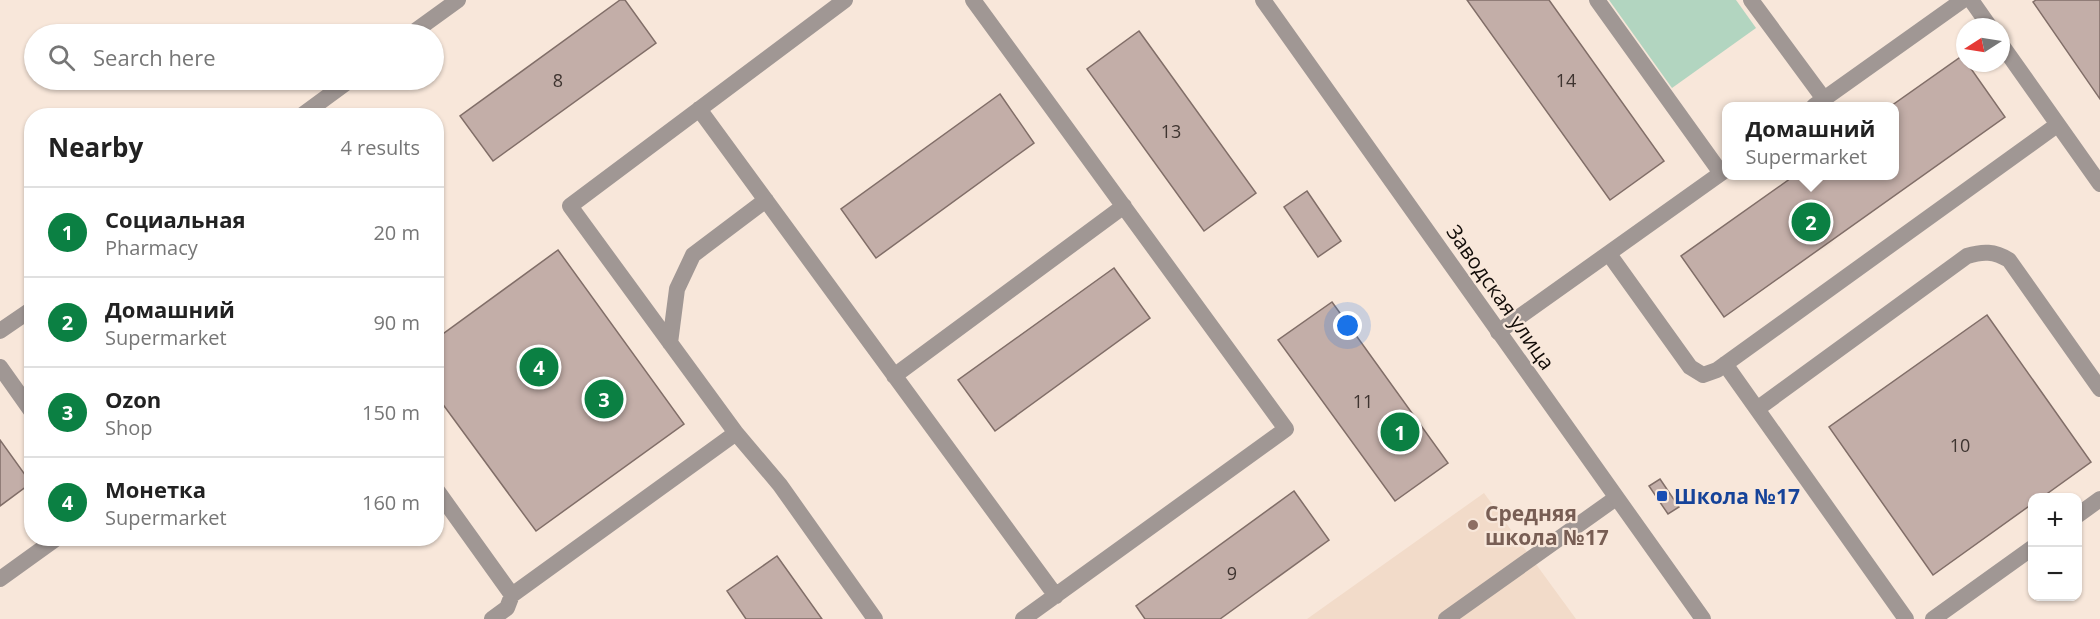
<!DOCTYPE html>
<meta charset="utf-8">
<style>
:root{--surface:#fff;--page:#f6f6f6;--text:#222;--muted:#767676;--line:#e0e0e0;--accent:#0b8043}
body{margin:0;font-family:"Open Sans",sans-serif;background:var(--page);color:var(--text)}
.controls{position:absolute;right:18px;bottom:18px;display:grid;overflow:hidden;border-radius:12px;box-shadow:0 2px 4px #0004}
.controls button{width:54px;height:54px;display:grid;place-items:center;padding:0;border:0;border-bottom:2px solid var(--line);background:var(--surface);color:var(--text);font:30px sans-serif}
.compass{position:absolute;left:1956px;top:18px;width:54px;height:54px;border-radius:50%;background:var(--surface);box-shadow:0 2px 4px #0004;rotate:258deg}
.you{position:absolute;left:1348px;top:326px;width:21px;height:21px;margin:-15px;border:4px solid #fff;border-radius:50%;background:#1a73e8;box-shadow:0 0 0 9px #1a73e833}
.badge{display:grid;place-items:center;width:39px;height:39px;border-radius:50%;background:var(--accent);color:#fff;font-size:20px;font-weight:700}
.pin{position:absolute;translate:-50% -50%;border:3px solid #fff;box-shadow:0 2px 6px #0006}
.popup{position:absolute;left:1722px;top:102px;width:177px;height:78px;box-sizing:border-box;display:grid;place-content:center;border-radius:12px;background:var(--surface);filter:drop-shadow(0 2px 4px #0005);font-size:20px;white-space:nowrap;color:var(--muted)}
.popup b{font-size:22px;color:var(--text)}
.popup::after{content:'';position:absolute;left:50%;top:100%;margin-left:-12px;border:12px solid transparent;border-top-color:var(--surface)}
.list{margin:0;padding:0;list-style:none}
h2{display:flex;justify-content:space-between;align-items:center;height:78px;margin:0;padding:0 24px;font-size:26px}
h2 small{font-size:20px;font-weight:400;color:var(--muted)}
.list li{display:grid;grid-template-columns:39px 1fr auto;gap:18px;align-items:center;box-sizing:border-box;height:90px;padding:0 24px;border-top:2px solid var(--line)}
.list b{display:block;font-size:22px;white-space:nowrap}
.list p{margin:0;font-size:20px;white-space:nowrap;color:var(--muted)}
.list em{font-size:20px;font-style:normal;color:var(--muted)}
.icon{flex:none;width:33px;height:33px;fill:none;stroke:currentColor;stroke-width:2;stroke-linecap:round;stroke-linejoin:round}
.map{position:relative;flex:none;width:2100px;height:619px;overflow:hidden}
.search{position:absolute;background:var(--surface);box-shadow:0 2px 4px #0004;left:24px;top:24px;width:420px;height:66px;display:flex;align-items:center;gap:15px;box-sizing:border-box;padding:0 21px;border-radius:33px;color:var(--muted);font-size:22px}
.panel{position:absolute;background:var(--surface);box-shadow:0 2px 4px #0004;left:24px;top:108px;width:420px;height:438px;border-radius:24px}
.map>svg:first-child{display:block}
</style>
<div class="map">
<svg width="2100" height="619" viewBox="0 0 2100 619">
<rect width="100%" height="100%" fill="#f8e7da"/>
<!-- built -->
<path fill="#f2dbc9" d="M1484 493 1576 619H1307Z"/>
<!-- green -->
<path fill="#b2d5c0" d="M1609 0H1736L1756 28 1672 88Z"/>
<!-- building -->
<path fill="#c3aea8" stroke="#816e68" stroke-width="1.5" d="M620 0H625L656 43 493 161 460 116Z
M1467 0H1549L1664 161 1610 200Z
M2036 0H2100V99L2033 2Z
M1139 31 1256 193 1204 231 1087 69Z
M1962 56 1965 63H1967L2005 117 1724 317 1681 256 1794 176H1895V106H1891Z
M1000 94 1034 143 876 258 841 209Z
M1307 191 1341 241 1318 257 1284 207Z
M558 250 684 424 536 531 436 395V339Z
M1114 268 1150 318 995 431 958 380Z
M1332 302 1448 463 1395 501 1278 340Z
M1987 315 2091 462 2041 498H2032V504L1933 575 1829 427Z
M0 440 31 483 0 506Z
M1660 479 1679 507 1668 514 1649 486Z
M1294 491 1329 540 1220 619H1145L1136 606Z
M777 556 822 619H746L727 591Z"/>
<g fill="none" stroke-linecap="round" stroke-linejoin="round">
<!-- service -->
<path stroke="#a09794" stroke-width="16" d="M973 0 1286 429 1023 619
M1597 0 1721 173
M1751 0 1824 99
M1971 0 1990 27
M2001 44 2100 184
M1814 106 1963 0
M699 109 1056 596
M1609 254 1690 367 1703 375 1717 370 2057 125
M1498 332 1727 169
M670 343 677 289 693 255 766 200
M1725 364 1906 619
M0 367 32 412
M894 376 1124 206
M1757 409 1967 256C1983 251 1994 251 2009 260L2100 389
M736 433 780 485 875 619
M436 489 512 595 736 433 570 206 845 0
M2078 515 2100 499
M0 579 57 538
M492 619 507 608 512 595
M1446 619 1616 498
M1933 619 2032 548"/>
<!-- minor -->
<path stroke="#a09794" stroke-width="16" d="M411 34 458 0
M301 116 350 80
M0 331 32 309"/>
<!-- tertiary -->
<path stroke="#a09794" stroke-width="16" d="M1263 0 1703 619"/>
</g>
<!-- markers -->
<rect fill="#1a4fb4" stroke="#f8e7da" stroke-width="2" x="1656" y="490" width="12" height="12" rx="3"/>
<circle fill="#8d6e63" stroke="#f8e7da" stroke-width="2" cx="1473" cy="525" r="6"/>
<g text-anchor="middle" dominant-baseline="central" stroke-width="4.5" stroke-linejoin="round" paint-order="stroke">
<!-- number labels -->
<g font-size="18" fill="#3e3430">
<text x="558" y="80">8</text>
<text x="1566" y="80">14</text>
<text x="1171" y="131">13</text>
<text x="1363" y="401">11</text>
<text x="1960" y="445">10</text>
<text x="1232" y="573">9</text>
</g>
<!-- street labels -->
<g font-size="21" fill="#120c08" stroke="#f8e7da">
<text transform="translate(1501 297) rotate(55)">Заводская улица</text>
</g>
<!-- transit labels -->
<g font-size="21" font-weight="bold" fill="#164399" stroke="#f8e7da" text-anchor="start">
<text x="1674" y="496">Школа №17</text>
</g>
<!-- education labels -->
<g font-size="21" font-weight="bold" fill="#785e54" stroke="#f8e7da" text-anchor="start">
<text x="1485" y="513">Средняя<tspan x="1485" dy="24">школа №17</tspan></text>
</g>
</g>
</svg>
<div class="controls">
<button>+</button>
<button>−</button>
</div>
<svg class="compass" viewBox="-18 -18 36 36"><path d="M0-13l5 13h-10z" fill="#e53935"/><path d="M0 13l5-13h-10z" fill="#767676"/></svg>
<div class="you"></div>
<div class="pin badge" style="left:1400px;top:432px">1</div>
<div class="pin badge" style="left:1811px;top:222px">2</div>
<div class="popup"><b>Домашний</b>Supermarket</div>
<div class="pin badge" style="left:604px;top:399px">3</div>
<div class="pin badge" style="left:539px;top:367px">4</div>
<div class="search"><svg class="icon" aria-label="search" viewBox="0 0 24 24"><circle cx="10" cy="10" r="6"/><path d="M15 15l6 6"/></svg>Search here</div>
<section class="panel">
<h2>Nearby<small>4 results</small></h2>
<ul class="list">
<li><span class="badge">1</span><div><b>Социальная</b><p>Pharmacy</p></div><em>20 m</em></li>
<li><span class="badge">2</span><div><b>Домашний</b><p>Supermarket</p></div><em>90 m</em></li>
<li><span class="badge">3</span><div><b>Ozon</b><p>Shop</p></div><em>150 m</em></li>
<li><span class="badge">4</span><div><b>Монетка</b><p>Supermarket</p></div><em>160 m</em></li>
</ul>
</section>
</div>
